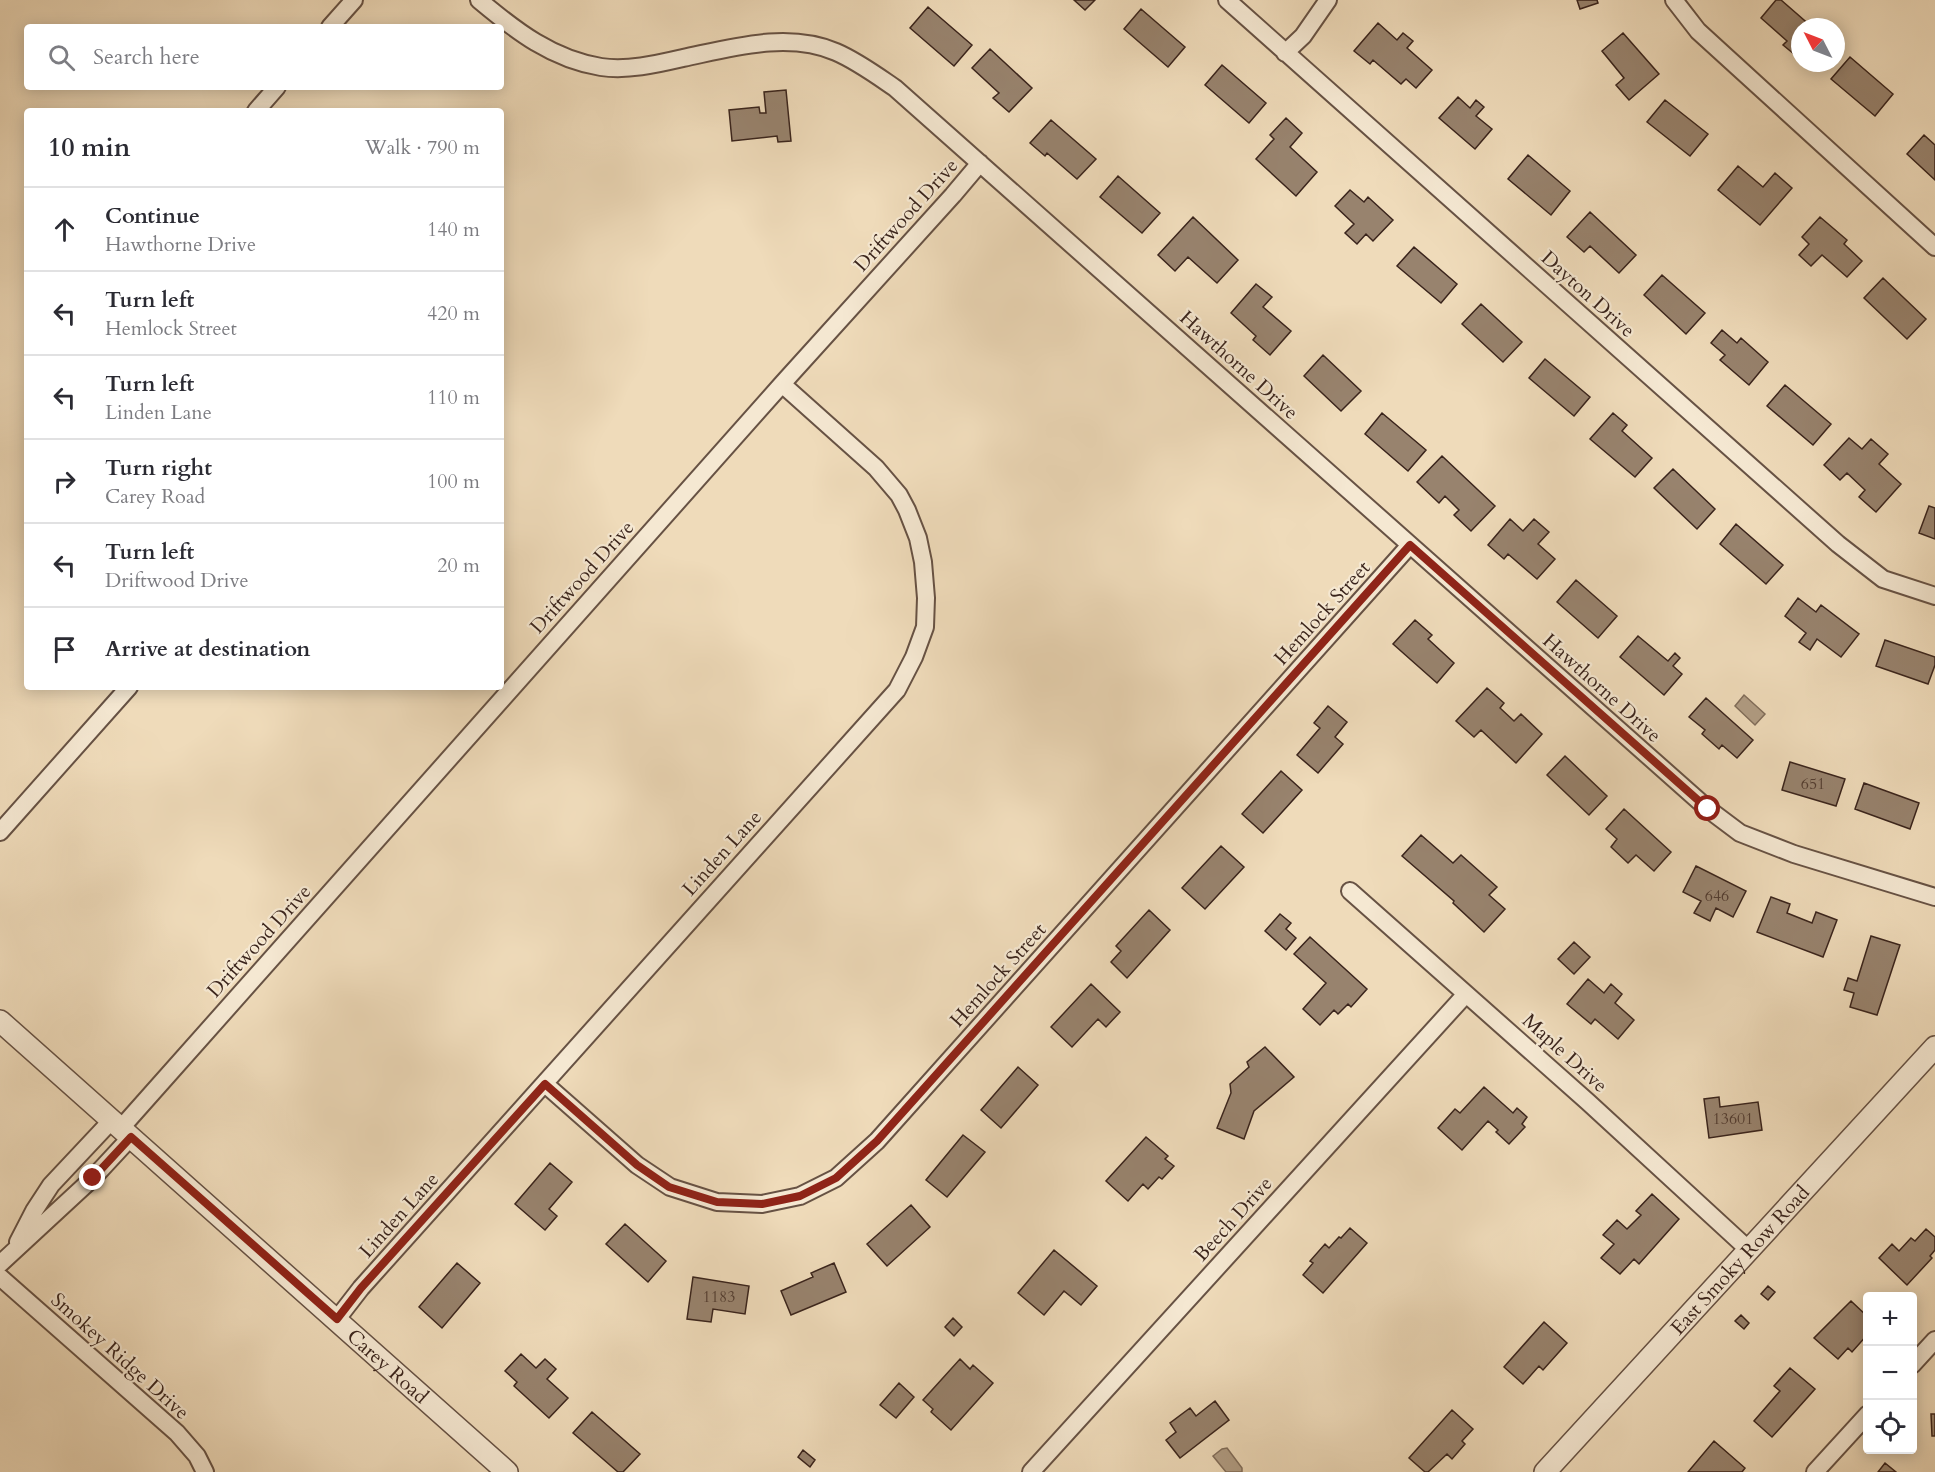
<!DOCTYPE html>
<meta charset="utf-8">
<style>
:root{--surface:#fff;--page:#f2f2f3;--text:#2b2b33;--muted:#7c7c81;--line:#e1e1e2}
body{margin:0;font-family:Cardo,serif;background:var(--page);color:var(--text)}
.controls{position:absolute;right:18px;bottom:18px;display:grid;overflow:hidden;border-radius:6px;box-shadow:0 3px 15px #0003}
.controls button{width:54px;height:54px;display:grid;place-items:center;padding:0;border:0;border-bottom:2px solid var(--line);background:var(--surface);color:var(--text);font:30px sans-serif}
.compass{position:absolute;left:1791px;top:18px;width:54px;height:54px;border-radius:50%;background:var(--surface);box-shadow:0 3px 15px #0003;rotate:312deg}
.stop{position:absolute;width:18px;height:18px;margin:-14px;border:4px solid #8f2418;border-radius:50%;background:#fff}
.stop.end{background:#8f2418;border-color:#fff;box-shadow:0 2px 6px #0008}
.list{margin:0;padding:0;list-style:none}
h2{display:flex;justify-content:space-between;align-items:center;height:78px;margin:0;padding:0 24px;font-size:26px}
h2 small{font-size:20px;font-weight:400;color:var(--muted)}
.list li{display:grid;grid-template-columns:39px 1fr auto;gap:18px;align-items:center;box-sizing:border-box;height:84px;padding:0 24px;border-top:2px solid var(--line)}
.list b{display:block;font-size:22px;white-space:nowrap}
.list p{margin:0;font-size:20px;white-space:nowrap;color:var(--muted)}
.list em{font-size:20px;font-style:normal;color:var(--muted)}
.icon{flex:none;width:33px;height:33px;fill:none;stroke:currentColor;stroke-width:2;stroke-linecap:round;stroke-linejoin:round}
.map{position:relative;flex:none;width:1935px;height:1472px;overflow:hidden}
.search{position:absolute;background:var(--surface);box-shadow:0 3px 15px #0003;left:24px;top:24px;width:480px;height:66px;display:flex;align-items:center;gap:15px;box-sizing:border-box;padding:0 21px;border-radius:6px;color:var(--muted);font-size:22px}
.panel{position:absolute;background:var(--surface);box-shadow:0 3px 15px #0003;left:24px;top:108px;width:480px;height:582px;border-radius:6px}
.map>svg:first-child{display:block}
</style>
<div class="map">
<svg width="1935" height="1472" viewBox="0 0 1935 1472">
<rect width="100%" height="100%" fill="#efdbba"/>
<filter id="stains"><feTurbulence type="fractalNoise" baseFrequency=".00333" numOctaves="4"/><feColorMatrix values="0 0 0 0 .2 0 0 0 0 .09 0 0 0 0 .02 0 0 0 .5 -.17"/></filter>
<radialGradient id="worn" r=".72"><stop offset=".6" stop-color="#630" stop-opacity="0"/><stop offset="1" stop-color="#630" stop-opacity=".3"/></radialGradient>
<!-- water -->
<path fill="#b19d84" stroke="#816d5a" stroke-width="1.5" d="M1744 695 1765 714 1755 725 1735 706Z
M1227 1448 1242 1468V1472H1226L1213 1456 1222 1449Z"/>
<!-- building -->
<path fill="#98836e" stroke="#3a241c" stroke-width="1.5" d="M1074 0H1095L1085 10Z
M1577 0H1597L1598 3 1580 9Z
M1776 0H1781L1812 27H1800V59L1783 45 1787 41 1761 18Z
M928 7 972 45 954 66 910 28Z
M1141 9 1185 47 1168 67 1124 29Z
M1378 23 1397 40 1403 33 1413 41 1407 48 1432 70 1416 88 1406 79 1401 84 1373 60 1370 64 1354 51Z
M1623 33 1659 74 1629 100 1616 85 1624 78 1602 51Z
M990 49 1032 88 1009 112 993 98 999 93 972 68Z
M1850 57 1893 94 1875 116 1831 79Z
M1222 65 1266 103 1249 123 1205 85Z
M786 90 791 141 778 142 777 136 732 141 729 110 759 107 760 113H766L764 92Z
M1458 97 1470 108 1476 100 1484 107 1476 116 1492 129 1475 149 1439 118Z
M1665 100 1708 134 1690 156 1647 122Z
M1286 118 1302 133 1290 147 1317 172 1296 196 1256 159 1274 139 1270 135Z
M1051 120 1096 159 1077 179 1047 153 1045 156 1030 143Z
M1924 135 1935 145V180L1907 154Z
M1528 155 1570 191 1551 215 1508 179Z
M1738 166 1763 187 1775 173 1792 188 1760 225 1718 190Z
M1118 176 1160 213 1142 233 1100 197Z
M1350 190 1364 202 1368 197 1393 220 1373 241 1366 234 1357 244 1345 233 1354 224 1335 206Z
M1590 212 1636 255 1619 273 1590 246 1584 252 1567 237Z
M1193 217 1238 260 1217 283 1188 257 1175 271 1158 255Z
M1820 217 1847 240 1844 244 1862 261 1847 277 1822 255 1811 266 1799 255 1809 244 1802 237Z
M1414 247 1457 284 1441 303 1397 266Z
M1662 275 1705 313 1686 334 1644 295Z
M1883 278 1926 319 1907 339 1864 298Z
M1256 284 1272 297 1263 307 1291 331 1270 355 1253 340 1256 336 1231 313Z
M1481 304 1522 342 1503 362 1462 324Z
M1722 330 1737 343 1741 338 1768 362 1749 385 1720 360 1725 355 1711 343Z
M1323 355 1361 391 1341 411 1304 376Z
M1545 359 1590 397 1574 416 1529 378Z
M1785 385 1831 424 1813 445 1767 406Z
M1382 413 1426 450 1408 471 1365 434Z
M1613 413 1627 425 1622 431 1652 458 1635 477 1590 439Z
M1849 438 1862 449 1871 439 1888 454 1879 464 1901 484 1876 512 1859 497 1865 490 1847 473 1840 480 1824 465Z
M1442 456 1495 506 1471 531 1454 515 1459 510 1445 496 1439 503 1417 482Z
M1673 469 1715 509 1697 529 1654 488Z
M1929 506 1935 508V539L1919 533Z
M1510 519 1523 531 1534 519 1549 532 1538 544 1555 559 1537 579 1508 554 1504 559 1488 545Z
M1736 524 1783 565 1766 584 1720 544Z
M1576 580 1617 616 1598 638 1557 602Z
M1798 598 1816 612 1821 605 1859 634 1841 657 1817 639 1810 650 1799 642 1806 633 1785 616Z
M1415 620 1432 635 1428 639 1454 663 1437 683 1393 644Z
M1638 636 1668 661 1675 653 1680 658 1673 666 1682 674 1664 695 1620 657Z
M1885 640 1935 657V665L1928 684 1876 666Z
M1487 688 1504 703 1500 708 1514 721 1521 714 1542 734 1516 763 1481 730 1474 737 1456 721Z
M1706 698 1753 740 1737 758 1722 745 1719 749 1702 734 1705 730 1689 717Z
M1328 706 1347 722 1335 737 1343 744 1318 773 1297 755 1320 728 1314 723Z
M1565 756 1607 796 1589 815 1547 775Z
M1790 762 1845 779 1836 806 1782 790Z
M1281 771 1302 790 1263 833 1242 814Z
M1864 783 1919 803 1910 829 1855 809Z
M1624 809 1671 852 1654 871 1636 855 1628 863 1611 847 1617 839 1606 829Z
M1421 835 1453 863 1461 855 1497 887 1489 895 1505 909 1484 932 1453 903 1454 901 1402 856Z
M1221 846 1244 867 1205 909 1182 888Z
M1696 866 1746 891 1733 917 1716 908 1710 921 1694 913 1701 901 1683 892Z
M1771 897 1790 904 1787 913 1812 923 1816 912 1837 920 1823 957 1757 932Z
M1149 910 1170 930 1127 978 1111 962 1121 951 1116 946Z
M1280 914 1291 923 1286 929 1296 938 1286 950 1265 931Z
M1871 936 1900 945 1877 1015 1850 1007 1854 993 1844 990 1848 978 1857 981Z
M1310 937 1367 989 1351 1007 1348 1004 1338 1014 1334 1010 1320 1025 1303 1009 1326 983 1294 954Z
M1574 942 1590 957 1574 974 1558 959Z
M1588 979 1604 993 1611 984 1622 994 1615 1003 1634 1020 1618 1039 1595 1019 1591 1024 1567 1004Z
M1091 984 1120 1012 1106 1027 1098 1019 1072 1047 1051 1027Z
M1265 1047 1294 1077 1254 1111 1244 1139 1217 1128 1231 1093 1230 1084 1249 1067 1247 1062Z
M1018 1067 1038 1085 1001 1128 981 1110Z
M1484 1087 1513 1113 1517 1108 1527 1117 1522 1124 1525 1127 1509 1144 1496 1132 1498 1130 1488 1121 1462 1150 1438 1128 1455 1109 1460 1113Z
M1719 1097 1720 1107 1758 1102 1762 1130 1709 1138 1704 1099Z
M963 1135 985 1152 947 1197 926 1180Z
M1146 1137 1168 1156 1165 1159 1174 1166 1162 1179 1159 1177 1148 1189 1143 1184 1128 1201 1106 1181Z
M550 1163 572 1182 549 1209 557 1216 545 1230 515 1204Z
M1652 1194 1679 1219 1639 1264 1634 1259 1620 1274 1601 1258 1614 1244 1603 1235 1617 1220 1627 1229 1641 1215 1636 1211Z
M911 1205 930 1227 887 1266 867 1244Z
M625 1224 666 1261 648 1282 606 1244Z
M1350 1228 1367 1243 1323 1293 1303 1275 1313 1263 1310 1261 1325 1244 1329 1248 1339 1237 1341 1238Z
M1926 1229 1935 1237V1250L1930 1256 1932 1258 1907 1285 1879 1258 1892 1244 1899 1251 1911 1238 1915 1241Z
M1054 1250 1097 1286 1081 1305 1064 1291 1044 1315 1018 1293Z
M457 1263 480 1283 442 1328 419 1307Z
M834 1263 846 1292 791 1315 781 1291 813 1277 811 1273Z
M693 1277 749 1286 745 1314 713 1309 711 1322 687 1319Z
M1768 1286 1775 1292 1768 1300 1761 1294Z
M1851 1301 1868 1317V1334L1852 1352 1848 1348 1838 1359 1814 1338Z
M1741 1315 1749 1323 1744 1329 1735 1321Z
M953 1318 962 1327 954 1336 945 1327Z
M1544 1322 1567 1343 1543 1370 1539 1366 1523 1384 1504 1367Z
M521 1354 536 1368 545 1359 556 1369 547 1379 568 1398 549 1418 514 1386 517 1382 505 1371Z
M960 1359 970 1369 973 1365 993 1383 951 1430 931 1412 933 1409 923 1400Z
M1790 1368 1815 1389 1772 1437 1754 1421 1780 1391 1774 1386Z
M899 1383 914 1397 896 1418 880 1405Z
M1215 1401 1229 1420 1180 1458 1166 1440 1176 1432 1170 1423 1190 1408 1196 1416Z
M1452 1410 1473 1429 1462 1441 1465 1444 1452 1459 1447 1454 1428 1472H1425L1409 1458Z
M592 1412 640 1454 623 1472H618L573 1433Z
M1931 1414H1935V1436H1932Z
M1714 1441 1745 1468 1742 1472H1688Z
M803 1450 815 1460 810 1467 798 1457Z
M1885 1463 1896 1472H1878Z"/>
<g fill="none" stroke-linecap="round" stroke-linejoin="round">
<!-- minor casing -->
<g stroke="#675244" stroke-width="20">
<path id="minor" d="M479 0C516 31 552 59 601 67 628 71 657 64 683 58 731 48 788 31 836 52 857 61 876 75 895 88L1708 809 1740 833 1794 854 1935 897
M1227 0 1838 544 1883 579 1935 596
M1674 0 1698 31 1935 247
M330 27 354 0
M1285 53 1303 36 1328 0
M256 111 277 87
M0 832 129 687
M1350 891 1588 1102 1749 1250
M545 1084 637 1165 670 1187 717 1202 762 1204 800 1196 836 1178 877 1141 1410 545
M121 1128 782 384 953 195 980 163
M18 1242 34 1211 51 1185 112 1120
M0 1264 93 1178 131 1137
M0 1277 177 1433 197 1456 205 1472
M337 1319 361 1288 897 690 914 657 925 627 926 598 923 562 918 538 907 510 899 495 876 468 782 384
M1912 1365 1935 1340
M1031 1472 1466 994
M1815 1472 1868 1414"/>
</g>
<!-- tertiary casing -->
<g stroke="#675244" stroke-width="24">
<g id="tertiary">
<path id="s1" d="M0 1021 507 1472"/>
<path id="s2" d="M1545 1472 1935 1047"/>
</g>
</g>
<!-- minor -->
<use href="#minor" stroke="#f5e8d2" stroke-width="16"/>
<!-- tertiary -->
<use href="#tertiary" stroke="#f5e8d2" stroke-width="21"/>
</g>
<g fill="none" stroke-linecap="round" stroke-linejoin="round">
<!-- route -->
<path stroke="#8f2418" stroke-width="8" d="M93 1178 131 1137 337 1319 361 1288 545 1084 637 1165 669 1187 717 1202 762 1204 800 1196 836 1178 877 1141 1410 545 1708 809"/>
</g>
<g text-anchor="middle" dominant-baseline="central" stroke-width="4.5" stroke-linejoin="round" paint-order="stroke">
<!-- number labels -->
<g font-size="16" fill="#523c30">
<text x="1813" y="784">651</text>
<text x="1717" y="896">646</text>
<text x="1733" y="1119">13601</text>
<text x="719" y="1297">1183</text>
</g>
<!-- street labels -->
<g font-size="20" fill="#3a241c" stroke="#f5e8d2">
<text transform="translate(906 215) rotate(-48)">Driftwood Drive</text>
<text transform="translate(1588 294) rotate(42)">Dayton Drive</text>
<text transform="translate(1239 365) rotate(42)">Hawthorne Drive</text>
<text transform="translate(582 577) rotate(-48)">Driftwood Drive</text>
<text transform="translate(1322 613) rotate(-48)">Hemlock Street</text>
<text transform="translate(1602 688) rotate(42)">Hawthorne Drive</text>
<text transform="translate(722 853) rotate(-48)">Linden Lane</text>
<text transform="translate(259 941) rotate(-48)">Driftwood Drive</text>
<text transform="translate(998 975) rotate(-48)">Hemlock Street</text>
<text transform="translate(1565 1053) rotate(42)">Maple Drive</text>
<text transform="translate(399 1215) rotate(-48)">Linden Lane</text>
<text transform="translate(1233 1219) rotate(-48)">Beech Drive</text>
<text stroke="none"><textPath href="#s2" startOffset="288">East Smoky Row Road</textPath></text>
<text transform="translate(120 1356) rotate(42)">Smokey Ridge Drive</text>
<text stroke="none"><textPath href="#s1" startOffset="519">Carey Road</textPath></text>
</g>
</g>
<rect width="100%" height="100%" filter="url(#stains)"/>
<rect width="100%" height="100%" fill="url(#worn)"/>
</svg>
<div class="controls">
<button>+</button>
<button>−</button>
<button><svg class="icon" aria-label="locate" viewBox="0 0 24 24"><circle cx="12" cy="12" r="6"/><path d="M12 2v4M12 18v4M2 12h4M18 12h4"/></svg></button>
</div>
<svg class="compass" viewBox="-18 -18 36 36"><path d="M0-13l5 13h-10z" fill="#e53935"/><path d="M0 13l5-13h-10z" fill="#7c7c81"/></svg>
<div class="stop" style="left:1708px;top:809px"></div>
<div class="stop end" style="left:93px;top:1178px"></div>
<div class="search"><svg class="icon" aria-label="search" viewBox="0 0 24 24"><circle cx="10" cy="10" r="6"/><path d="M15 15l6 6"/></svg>Search here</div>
<section class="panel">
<h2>10 min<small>Walk · 790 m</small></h2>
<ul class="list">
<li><svg class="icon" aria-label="ahead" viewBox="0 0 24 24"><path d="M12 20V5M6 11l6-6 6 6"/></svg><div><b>Continue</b><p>Hawthorne Drive</p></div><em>140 m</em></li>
<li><svg class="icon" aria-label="left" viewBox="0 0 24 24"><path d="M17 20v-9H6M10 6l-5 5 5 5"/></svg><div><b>Turn left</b><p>Hemlock Street</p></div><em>420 m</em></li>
<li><svg class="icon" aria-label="left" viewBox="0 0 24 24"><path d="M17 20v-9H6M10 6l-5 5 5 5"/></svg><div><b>Turn left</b><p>Linden Lane</p></div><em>110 m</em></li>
<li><svg class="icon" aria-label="right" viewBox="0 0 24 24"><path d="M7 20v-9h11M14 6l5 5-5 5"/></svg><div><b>Turn right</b><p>Carey Road</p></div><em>100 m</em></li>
<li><svg class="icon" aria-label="left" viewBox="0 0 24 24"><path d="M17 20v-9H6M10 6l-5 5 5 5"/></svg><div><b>Turn left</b><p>Driftwood Drive</p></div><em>20 m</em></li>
<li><svg class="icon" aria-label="arrive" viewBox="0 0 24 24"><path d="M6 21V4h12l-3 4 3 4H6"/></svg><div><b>Arrive at destination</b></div></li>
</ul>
</section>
</div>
